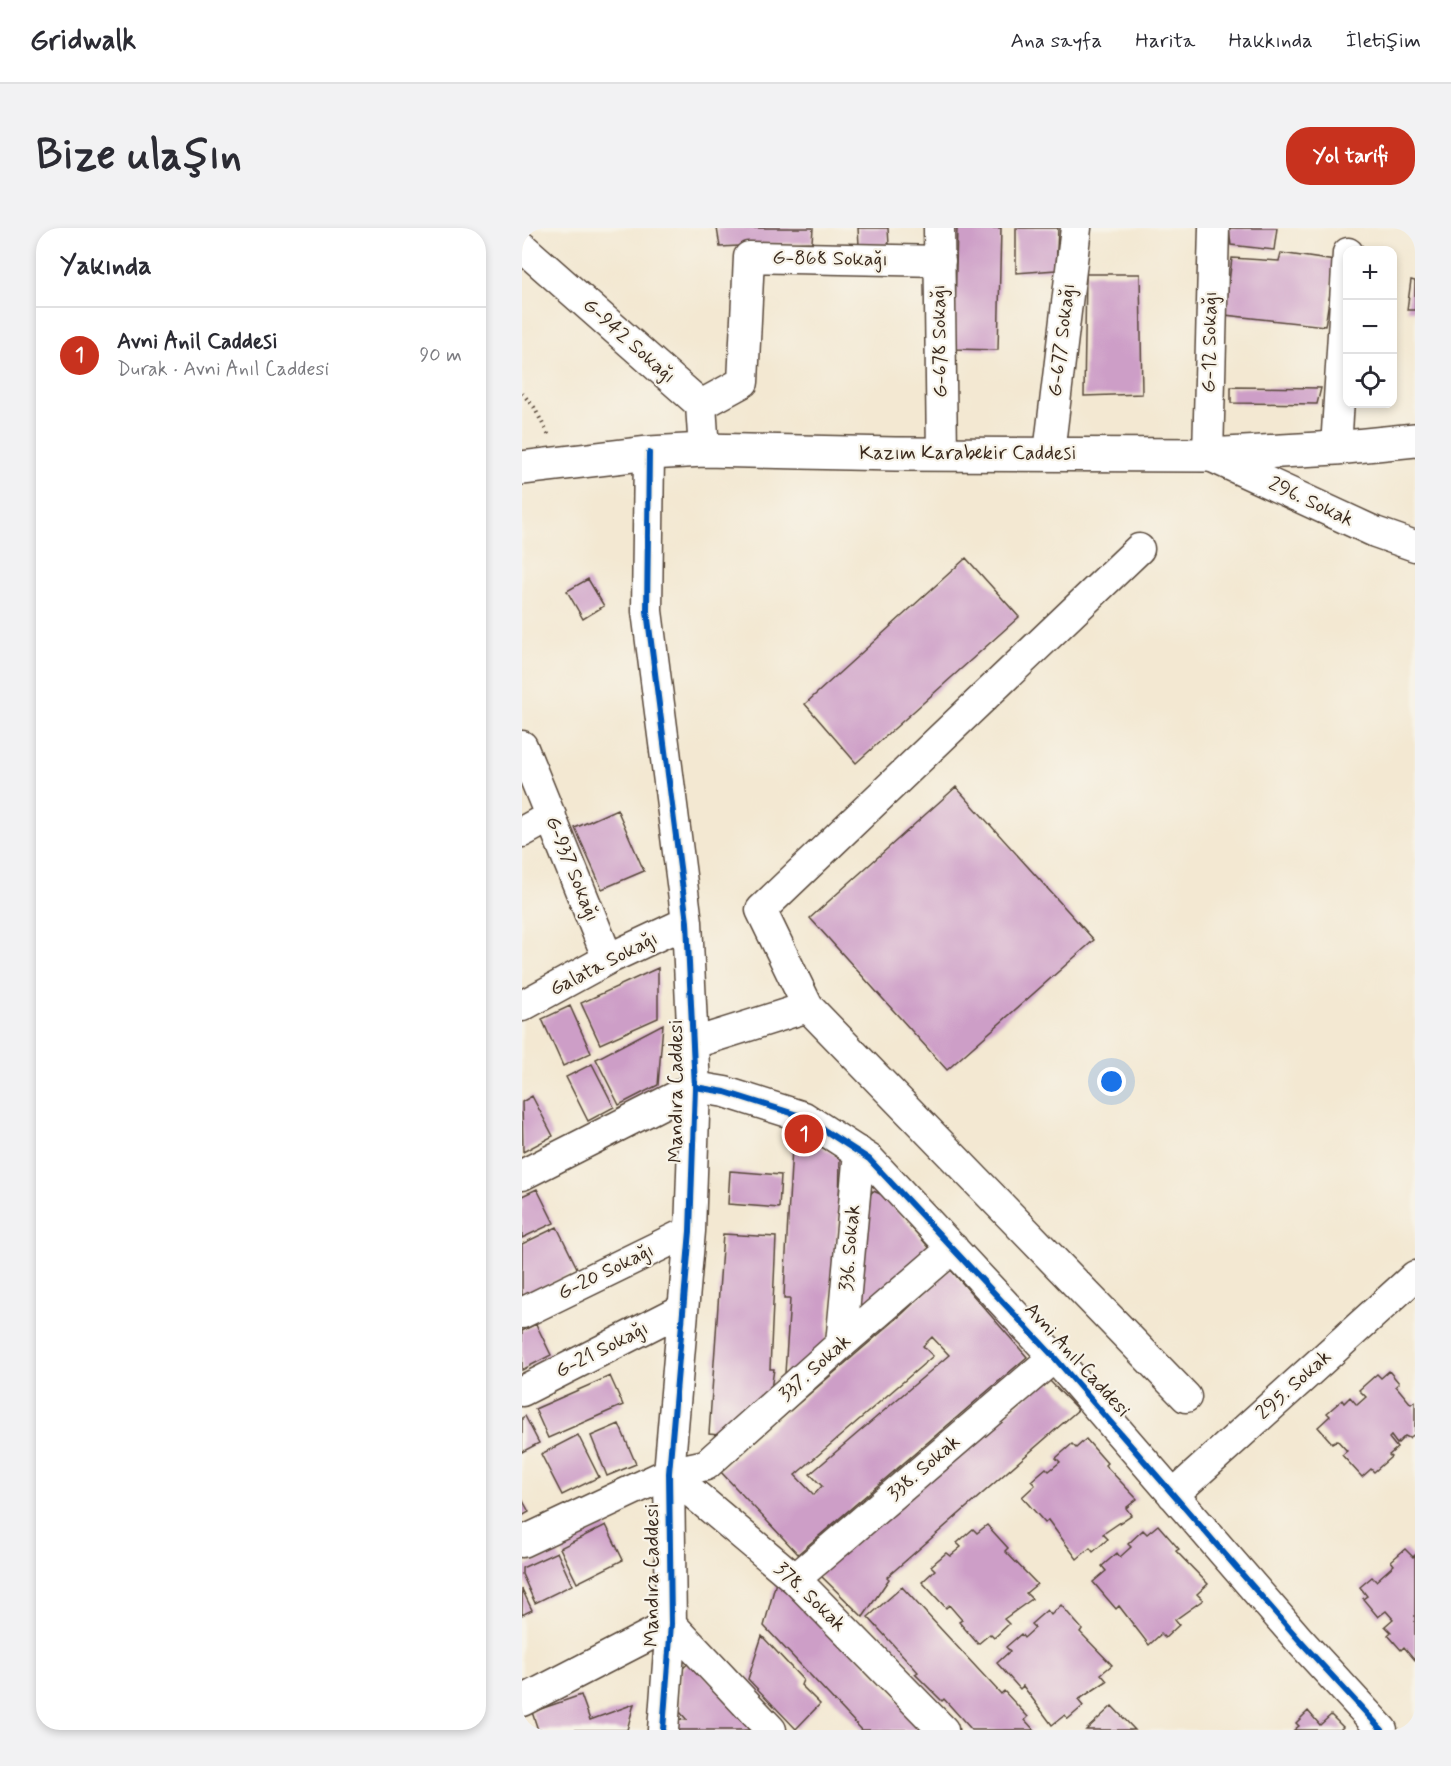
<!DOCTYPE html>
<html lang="tr">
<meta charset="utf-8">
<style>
:root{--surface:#fff;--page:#f2f2f3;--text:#2b2b33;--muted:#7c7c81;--line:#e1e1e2;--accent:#c8321e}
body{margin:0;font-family:Mynerve,sans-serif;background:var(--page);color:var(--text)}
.controls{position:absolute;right:18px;top:18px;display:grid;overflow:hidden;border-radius:12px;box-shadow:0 3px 9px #0003}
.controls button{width:54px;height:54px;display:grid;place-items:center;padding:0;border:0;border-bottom:2px solid var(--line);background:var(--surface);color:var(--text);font:30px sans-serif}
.you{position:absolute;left:590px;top:854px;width:21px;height:21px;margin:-15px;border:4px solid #fff;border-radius:50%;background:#1a73e8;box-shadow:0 0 0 9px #1a73e833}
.badge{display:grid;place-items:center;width:39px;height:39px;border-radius:50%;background:var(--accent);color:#fff;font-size:20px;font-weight:700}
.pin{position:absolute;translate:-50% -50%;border:3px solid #fff;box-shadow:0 2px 6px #0006}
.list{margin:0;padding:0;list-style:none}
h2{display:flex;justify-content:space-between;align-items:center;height:78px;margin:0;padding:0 24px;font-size:26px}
h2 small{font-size:20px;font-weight:400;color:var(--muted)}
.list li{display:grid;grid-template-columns:39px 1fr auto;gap:18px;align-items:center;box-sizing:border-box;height:96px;padding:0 24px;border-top:2px solid var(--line)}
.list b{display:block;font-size:22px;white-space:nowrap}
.list p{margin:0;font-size:20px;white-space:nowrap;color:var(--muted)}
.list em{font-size:20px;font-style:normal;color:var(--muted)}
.icon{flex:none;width:33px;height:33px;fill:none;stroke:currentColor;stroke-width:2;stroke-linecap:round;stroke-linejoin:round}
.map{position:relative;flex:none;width:893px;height:1502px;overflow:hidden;border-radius:24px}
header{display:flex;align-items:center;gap:36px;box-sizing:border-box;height:84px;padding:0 30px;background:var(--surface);border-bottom:2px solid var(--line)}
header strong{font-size:28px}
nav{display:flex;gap:33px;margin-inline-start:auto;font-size:21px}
.intro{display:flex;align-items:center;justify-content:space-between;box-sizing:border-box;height:144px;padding:0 36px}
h1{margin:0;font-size:42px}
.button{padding:15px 27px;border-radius:24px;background:var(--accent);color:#fff;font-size:21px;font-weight:700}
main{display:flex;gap:36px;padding:0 36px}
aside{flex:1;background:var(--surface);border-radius:24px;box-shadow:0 3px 9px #0003}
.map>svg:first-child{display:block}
</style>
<header>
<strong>Gridwalk</strong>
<nav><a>Ana sayfa</a><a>Harita</a><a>Hakkında</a><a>İletişim</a></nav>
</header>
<div class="intro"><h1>Bize ulaşın</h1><a class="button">Yol tarifi</a></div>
<main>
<aside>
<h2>Yakında<small></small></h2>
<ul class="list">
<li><span class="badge">1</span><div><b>Avni Anil Caddesi</b><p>Durak · Avni Anıl Caddesi</p></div><em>90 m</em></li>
</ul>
</aside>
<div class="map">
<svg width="893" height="1502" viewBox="0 0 893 1502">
<rect width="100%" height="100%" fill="#f7f3e8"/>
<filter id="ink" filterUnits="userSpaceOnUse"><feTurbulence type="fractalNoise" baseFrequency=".0167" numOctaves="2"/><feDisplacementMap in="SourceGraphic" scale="12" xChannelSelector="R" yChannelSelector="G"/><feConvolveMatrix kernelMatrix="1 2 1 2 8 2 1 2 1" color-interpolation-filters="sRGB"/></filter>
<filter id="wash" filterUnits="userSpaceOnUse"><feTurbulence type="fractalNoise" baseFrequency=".008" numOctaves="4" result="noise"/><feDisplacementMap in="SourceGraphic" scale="24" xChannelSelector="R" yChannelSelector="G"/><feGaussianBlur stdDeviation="1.35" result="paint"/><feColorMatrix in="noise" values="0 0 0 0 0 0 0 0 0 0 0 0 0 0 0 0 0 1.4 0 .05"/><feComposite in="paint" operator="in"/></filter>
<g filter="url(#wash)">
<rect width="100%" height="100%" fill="#f3e8d2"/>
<g id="blocks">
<!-- building -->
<path fill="#cd9ec7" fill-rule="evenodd" d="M195 0H291L290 14 198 19Z
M336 0H366L367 17H337Z
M435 0H479L476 122 432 121Z
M494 0H536L534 42 494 45Z
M707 0H755L752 22 709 17Z
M759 25 813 33 803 98 703 87 710 30 757 33Z
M564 46H618L620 166 562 168Z
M889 52 893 53V82H885Z
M709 159 799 160 795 176 709 175Z
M444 330 497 389 334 535 283 476Z
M66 351 82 378 61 391 45 363Z
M434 559 572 712 425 842 288 690Z
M95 581 122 643 80 661 53 600Z
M136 740V790L78 816 59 775Z
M48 778 69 825 41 838 20 791Z
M141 796 136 857 97 877 74 831Z
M70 836 92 879 66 893 44 849Z
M10 868 31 908 1 924 0 874Z
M271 902 318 930 317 982 304 1114 266 1147 263 1145 268 1071H262L263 1043Z
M208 943 259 947 257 980 206 976Z
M15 961 32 995 0 1010V968Z
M351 963 361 967 411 1024 343 1083 335 1073 345 971Z
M35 999 56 1042 0 1069V1016Z
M201 1006 254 1009 248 1141H252L249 1161 197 1207 187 1206Z
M428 1041 505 1129 276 1326 198 1243 379 1087ZM410 1109 427 1127 288 1246 300 1258 292 1267 273 1247 411 1128 401 1118Z
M14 1096 29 1127 0 1142V1103Z
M867 1143 877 1155 874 1158 889 1176 893 1173V1206L887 1210 883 1208 875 1216 869 1208 867 1210 875 1220 867 1227 869 1229 852 1244 849 1241 840 1249 820 1227 825 1223 815 1212 810 1215 796 1199 808 1188 805 1185 820 1172 822 1175 828 1169 835 1177 844 1169 837 1162 855 1146 859 1150Z
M88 1148 101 1177 26 1210 13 1181Z
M526 1151 556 1182 365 1349 367 1351 341 1389 296 1345Z
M3 1188 17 1215 0 1224V1190Z
M97 1196 114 1236 85 1248 69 1208Z
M56 1207 77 1249 40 1267 19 1226Z
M564 1211 585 1235 583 1237 615 1271 604 1280 609 1287 581 1306 586 1311 571 1324 568 1320 555 1331 526 1292 523 1295 500 1269 513 1257 509 1253 524 1240 527 1243 538 1234 534 1230 550 1216 554 1220Z
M0 1271 7 1284 0 1288Z
M84 1297 101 1332 55 1355 38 1320Z
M465 1297 486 1320 483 1323 515 1356 504 1365 510 1371 482 1391 487 1396 472 1410 468 1406 456 1416 437 1394 440 1392 427 1377 424 1380 400 1354 413 1342 409 1338 424 1325 428 1328 439 1319 435 1315 451 1301 455 1305Z
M636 1297 657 1321 654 1323 686 1356 675 1366 681 1372 653 1392 657 1397 643 1410 639 1406 627 1417 597 1378 594 1381 571 1354 584 1343 580 1338 595 1325 598 1329 609 1319 606 1316 621 1302 625 1306Z
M883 1321 891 1329 893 1327V1432L882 1419 879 1422 866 1407 869 1404 863 1398 871 1391 864 1383 856 1389 841 1371 845 1368 838 1359 850 1349 854 1353 872 1337 869 1333Z
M35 1324 50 1357 13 1375 0 1346V1340Z
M259 1346 403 1502H340L242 1398 254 1354Z
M380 1359 479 1466 482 1463 506 1489 503 1492 512 1502H450L422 1471 420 1473 393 1446 396 1444 346 1389Z
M0 1361 10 1382 0 1387Z
M539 1377 560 1401 558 1404 590 1437 579 1446 585 1453 556 1472 561 1478 546 1491 543 1487 530 1497 501 1458 498 1461 475 1435 488 1423 484 1419 499 1406 502 1410 513 1400 509 1396 525 1382 529 1387Z
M240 1408 281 1452 279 1457 298 1476 274 1501 226 1451Z
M169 1433 235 1502H155V1491L165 1492 158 1484 160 1441Z
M59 1467 68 1492 112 1476 105 1502H16L10 1484Z
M590 1478 613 1502H564Z
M786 1483 798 1497 809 1487 821 1499 818 1502H772L777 1498 774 1495Z"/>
</g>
</g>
<g filter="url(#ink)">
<use href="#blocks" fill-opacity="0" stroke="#574639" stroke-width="1.5"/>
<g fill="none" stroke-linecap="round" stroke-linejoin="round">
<!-- minor casing -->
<g stroke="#574639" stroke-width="33">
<path id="minor" d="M417 0 420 226
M692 0 686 227 853 304 893 318
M0 19 179 177 182 222
M179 177 221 154 227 29 418 33
M814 220 826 25
M127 225 125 383 165 694 173 859 168 1003 147 1245 149 1396 141 1502
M527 225 554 0
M0 518 86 731
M0 604 29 588
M0 778 86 731 165 694
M286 779 239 682 617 321
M172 815 286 779 664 1169
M173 859 203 864 282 889 347 931 532 1129 778 1413 860 1502
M0 947 173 859
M0 1085 168 1003
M319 1116 337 924
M0 1163 161 1081
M147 1245 273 1351 421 1502
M651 1267 893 1048
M0 1314 147 1245 184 1237 319 1116 431 1020
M273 1351 532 1129
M0 1473 149 1396 249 1502"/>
</g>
<!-- major casing -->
<g stroke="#574639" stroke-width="36">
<path id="major" d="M0 240 127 225 182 222 373 226 686 227 814 220 893 212"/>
</g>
<!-- path -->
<path stroke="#574639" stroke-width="4" stroke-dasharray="1.5 4.5" stroke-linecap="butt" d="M0 165 12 179 28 210"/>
<!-- minor -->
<use href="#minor" stroke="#fff" stroke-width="30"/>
<!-- major -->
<use href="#major" stroke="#fff" stroke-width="33"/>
<!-- cycleway casing -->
<g stroke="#f7f3e8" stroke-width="10">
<path id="cycleway" d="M127 225 125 383 165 694 173 859 168 1003 147 1245 149 1396 141 1502
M173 859 203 864 282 889 347 931 532 1129 778 1413 860 1502"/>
</g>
<!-- cycleway -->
<use href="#cycleway" stroke="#0057b8" stroke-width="6"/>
</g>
</g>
<g text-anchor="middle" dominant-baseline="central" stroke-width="4.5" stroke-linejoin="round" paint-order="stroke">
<!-- street labels -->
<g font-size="20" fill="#3b2a1e" stroke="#f7f3e8">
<text transform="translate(308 31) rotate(1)">G-868 Sokağı</text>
<text transform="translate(540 112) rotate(-83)">G-677 Sokağı</text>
<text transform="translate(107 113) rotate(42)">G-942 Sokağı</text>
<text transform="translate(418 113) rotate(-91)">G-678 Sokağı</text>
<text transform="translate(688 114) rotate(-89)">G-12 Sokağı</text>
<text x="446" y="225">Kazım Karabekir Caddesi</text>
<text transform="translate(789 274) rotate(25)">296. Sokak</text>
<text transform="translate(50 641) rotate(68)">G-937 Sokağı</text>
<text transform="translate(82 736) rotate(-27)">Galata Sokağı</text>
<text transform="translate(154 863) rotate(-90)">Mandıra Caddesi</text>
<text transform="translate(328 1020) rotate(-85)">336. Sokak</text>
<text transform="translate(84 1044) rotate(-26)">G-20 Sokağı</text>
<text transform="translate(80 1122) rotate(-27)">G-21 Sokağı</text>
<text transform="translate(555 1132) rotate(48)">Avni Anıl Caddesi</text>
<text transform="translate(293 1140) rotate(-42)">337. Sokak</text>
<text transform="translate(772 1157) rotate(-42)">295. Sokak</text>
<text transform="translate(402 1240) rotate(-41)">338. Sokak</text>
<text transform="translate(130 1347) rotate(-90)">Mandıra Caddesi</text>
<text transform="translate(288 1369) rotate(44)">378. Sokak</text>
</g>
</g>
</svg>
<div class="controls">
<button>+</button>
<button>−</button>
<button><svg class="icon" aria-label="locate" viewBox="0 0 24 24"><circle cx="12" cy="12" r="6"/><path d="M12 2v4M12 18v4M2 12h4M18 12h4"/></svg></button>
</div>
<div class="you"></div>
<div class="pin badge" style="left:282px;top:906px">1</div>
</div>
</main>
